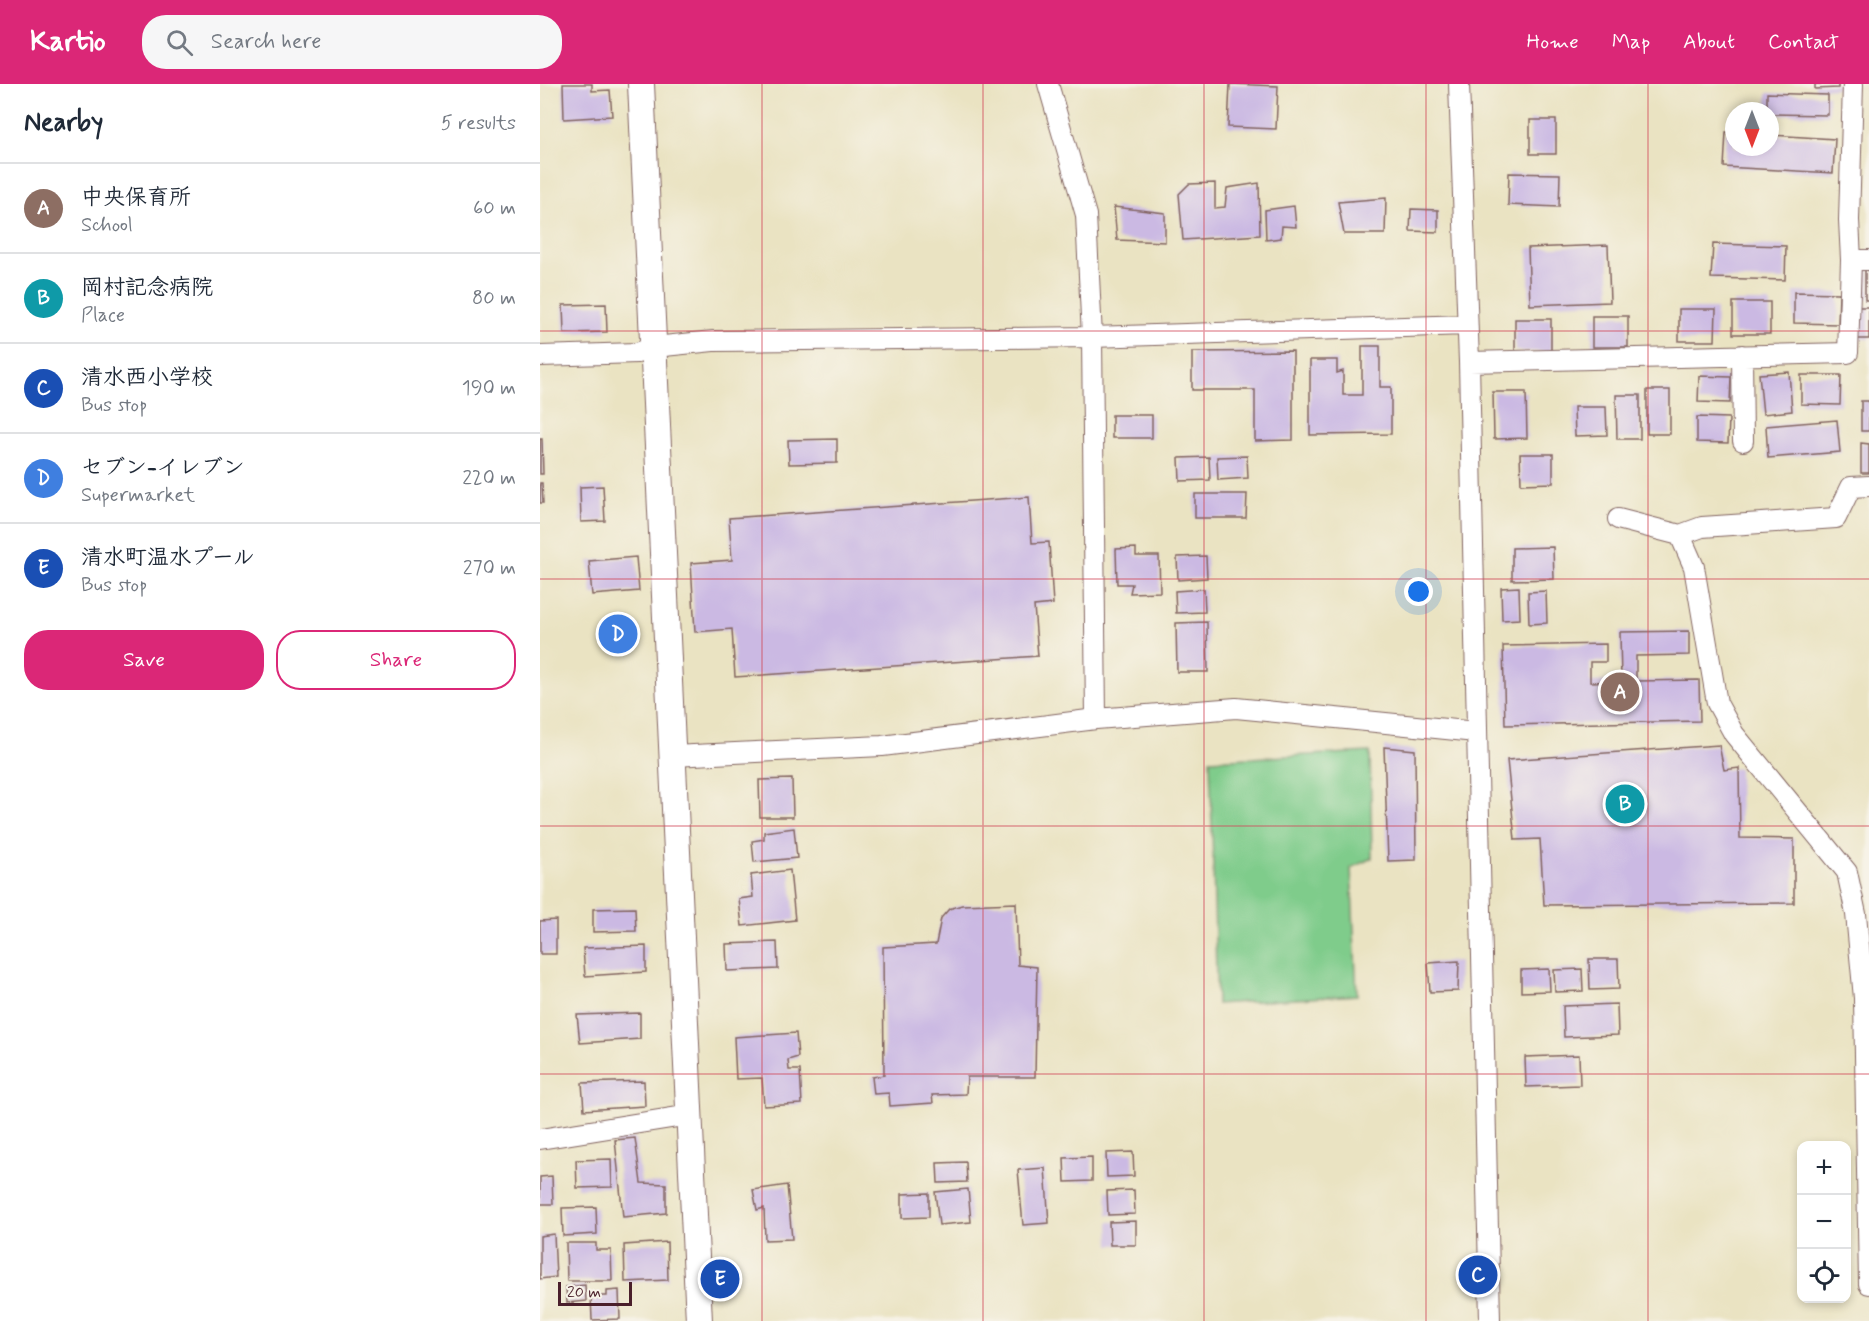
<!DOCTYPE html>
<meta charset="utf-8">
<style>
:root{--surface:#fff;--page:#f6f6f7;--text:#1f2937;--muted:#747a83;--line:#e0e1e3;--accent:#db2777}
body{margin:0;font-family:Mynerve,"Klee One",sans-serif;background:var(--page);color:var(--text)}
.controls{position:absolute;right:18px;bottom:18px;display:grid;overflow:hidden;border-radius:12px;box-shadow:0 3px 9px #0003}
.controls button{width:54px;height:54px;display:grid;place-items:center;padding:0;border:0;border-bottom:2px solid var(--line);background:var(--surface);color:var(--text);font:30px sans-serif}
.compass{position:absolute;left:1185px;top:18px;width:54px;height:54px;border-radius:50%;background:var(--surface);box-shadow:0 3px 9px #0003;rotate:180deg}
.scale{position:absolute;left:18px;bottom:15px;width:74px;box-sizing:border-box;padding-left:6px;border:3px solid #4a1f2b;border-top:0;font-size:16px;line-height:21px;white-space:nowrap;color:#4a1f2b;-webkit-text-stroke:4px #f7f3e8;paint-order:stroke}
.you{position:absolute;left:879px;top:508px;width:21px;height:21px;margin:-15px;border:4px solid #fff;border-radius:50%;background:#1a73e8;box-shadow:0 0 0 9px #1a73e833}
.badge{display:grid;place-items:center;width:39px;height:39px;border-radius:50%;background:var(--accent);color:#fff;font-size:20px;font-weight:700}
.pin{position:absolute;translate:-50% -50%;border:3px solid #fff;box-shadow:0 2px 6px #0006}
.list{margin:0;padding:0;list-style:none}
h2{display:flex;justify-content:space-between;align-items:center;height:78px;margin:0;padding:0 24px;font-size:26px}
h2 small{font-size:20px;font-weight:400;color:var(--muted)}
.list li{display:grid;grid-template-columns:39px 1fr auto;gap:18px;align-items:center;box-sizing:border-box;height:90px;padding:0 24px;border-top:2px solid var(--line)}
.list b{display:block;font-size:22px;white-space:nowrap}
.list p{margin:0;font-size:20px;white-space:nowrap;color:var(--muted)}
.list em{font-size:20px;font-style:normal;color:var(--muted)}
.actions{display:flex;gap:12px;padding:18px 24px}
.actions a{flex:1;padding:14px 0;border:2px solid var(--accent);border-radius:24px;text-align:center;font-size:21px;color:var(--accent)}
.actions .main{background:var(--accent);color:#fff}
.icon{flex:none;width:33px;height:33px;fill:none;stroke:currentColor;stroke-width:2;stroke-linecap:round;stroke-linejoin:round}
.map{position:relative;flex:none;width:1329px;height:1237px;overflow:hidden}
header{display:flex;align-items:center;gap:36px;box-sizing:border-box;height:84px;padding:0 30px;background:var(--accent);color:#fff}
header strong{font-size:28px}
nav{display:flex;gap:33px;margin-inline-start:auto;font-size:21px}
.search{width:420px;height:54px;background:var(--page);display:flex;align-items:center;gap:15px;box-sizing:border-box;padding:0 21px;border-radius:24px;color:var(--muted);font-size:22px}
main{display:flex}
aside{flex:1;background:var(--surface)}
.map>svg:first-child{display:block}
</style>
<header>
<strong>Kartio</strong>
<div class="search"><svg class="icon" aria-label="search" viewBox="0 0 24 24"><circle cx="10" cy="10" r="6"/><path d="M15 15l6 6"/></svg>Search here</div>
<nav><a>Home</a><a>Map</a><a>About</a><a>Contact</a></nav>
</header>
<main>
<aside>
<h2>Nearby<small>5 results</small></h2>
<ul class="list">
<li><span class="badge" style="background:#8d6e63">A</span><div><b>中央保育所</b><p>School</p></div><em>60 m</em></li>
<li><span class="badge" style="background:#0f9aa8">B</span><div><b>岡村記念病院</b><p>Place</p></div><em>80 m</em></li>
<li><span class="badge" style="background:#1a4fb4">C</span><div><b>清水西小学校</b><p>Bus stop</p></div><em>190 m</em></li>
<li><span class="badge" style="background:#3f7fe0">D</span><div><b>セブン-イレブン</b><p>Supermarket</p></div><em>220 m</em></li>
<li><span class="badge" style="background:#1a4fb4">E</span><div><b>清水町温水プール</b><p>Bus stop</p></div><em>270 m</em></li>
</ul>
<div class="actions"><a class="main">Save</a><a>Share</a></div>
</aside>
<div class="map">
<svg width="1329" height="1237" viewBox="0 0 1329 1237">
<rect width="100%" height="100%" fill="#f7f3e8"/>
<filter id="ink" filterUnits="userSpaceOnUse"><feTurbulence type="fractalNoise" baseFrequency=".0167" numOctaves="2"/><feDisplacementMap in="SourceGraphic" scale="12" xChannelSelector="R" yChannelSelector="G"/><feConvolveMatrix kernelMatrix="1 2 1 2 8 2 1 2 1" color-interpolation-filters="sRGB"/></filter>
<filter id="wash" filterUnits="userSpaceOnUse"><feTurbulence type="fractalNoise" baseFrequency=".008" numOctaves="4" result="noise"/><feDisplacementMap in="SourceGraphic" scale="24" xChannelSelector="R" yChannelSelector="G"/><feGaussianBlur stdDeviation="1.35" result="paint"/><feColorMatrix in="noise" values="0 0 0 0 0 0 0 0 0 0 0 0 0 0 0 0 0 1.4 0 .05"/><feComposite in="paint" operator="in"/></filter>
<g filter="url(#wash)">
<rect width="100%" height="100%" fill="#eae3c2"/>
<!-- green -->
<path fill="#7fcc8b" stroke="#64765b" stroke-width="1.5" d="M830 668 832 774 811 784 817 911 677 920 670 676Z"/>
<g id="blocks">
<!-- building -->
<path fill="#cbb9e3" d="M23 0H52V7L70 6 72 32 24 35Z
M690 0 738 2 736 45 688 43Z
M1275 0H1298V4L1275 5Z
M1227 9 1288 11V31L1230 30V27H1227Z
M990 36H1016V70H990Z
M1186 48H1194V63H1230V51L1295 55 1293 89 1184 83Z
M969 89 1020 90 1019 123 968 121Z
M675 99V124L685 123 687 104 719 99 720 151 643 156 639 110 649 100Z
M846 114 845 150H804L798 118Z
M754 122 756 143 742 142 741 154 726 156 725 126Z
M574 123 625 129V158L577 156Z
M871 125 898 126V148L870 147Z
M1173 160 1246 162 1245 196 1171 194Z
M1068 161 1070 218 990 221 988 164Z
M1325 184H1329V216H1325Z
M1254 208 1299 209 1298 240 1254 239Z
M1193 218H1230V250H1193Z
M66 220 67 248 24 249 23 221Z
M1318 223H1329V255H1318Z
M1139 225H1176L1175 257H1139Z
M1052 232H1088V263H1052Z
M975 235H1011V268L975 267Z
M822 262H840V303H851V350L770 351V276H797V289L803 287V311H822Z
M753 267V356L715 357V306H652V268Z
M1249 288 1252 327 1223 330 1219 290Z
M1261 291H1301L1300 321 1261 320Z
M1159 292 1191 293 1190 319 1158 318Z
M1107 306H1130V350H1107Z
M953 308H986L987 354 954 355Z
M1076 311H1100V355H1077Z
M1321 317H1329V347H1321Z
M1034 323H1066L1067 351 1035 352Z
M572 331H612V354H572Z
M1157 333 1189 334 1188 359 1157 358Z
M1297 336 1300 368 1228 374 1226 342Z
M0 355H2L3 390H0Z
M297 355V379L249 380 248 356Z
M1321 359 1329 360V389H1321Z
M980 370H1013V399L981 400Z
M707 372 708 394 678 396 677 373Z
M669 373 670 396 640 397 639 374Z
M0 399H2L3 419H0Z
M63 402 65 437 41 438 40 403Z
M655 410H707L706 434H655Z
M489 413 492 459 509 458 513 520 494 522 498 572 195 593 192 545 155 548 151 479 192 476 189 434Z
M1013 463 1014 495 972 496V464Z
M596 464V472H619L620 508 590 509 592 500H577L576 465Z
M666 472 667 494 638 496 637 473Z
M96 473 99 507 52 511 49 477Z
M979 503 980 535 962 536 961 504Z
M664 505 665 528 636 529 635 507Z
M1006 507 1007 539 989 540 988 508Z
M667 538 668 588H637L636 539Z
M1149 547V571L1096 572V597L1159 596 1160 637 965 641 963 562 1066 560V578H1050V598L1081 597 1080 548Z
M1179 661 1184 686 1199 684 1200 754 1254 755V819L1004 821 1000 755 975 756 967 676Z
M844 663 875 666 876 776 848 777Z
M252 695 253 733H220L219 696Z
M254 744 257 774 214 778 212 757 224 755V748Z
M250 786 255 836 202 842 199 815 213 813 211 791Z
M476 819 478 881 497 883 495 993H427L426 1010 392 1011 393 1019 350 1022 349 1009 334 1010 332 993 344 991 343 863 396 860 401 834 409 825 422 821Z
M95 824 96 847 53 848V825Z
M16 836V870H0V837Z
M237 858 238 885 187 887 186 860Z
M106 862V888L45 892 43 864Z
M1049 875H1078L1079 905 1050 906Z
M919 877 918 907 890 908 888 879Z
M1009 885 1010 907 981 908V886Z
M1042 885 1043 907 1015 908 1014 886Z
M1077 920 1078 951 1024 953 1023 922Z
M100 929V955L40 959 37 931Z
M256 949 258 973 248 976 249 986H260L262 1020 224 1022 222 994 196 995 194 953Z
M1039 971 1040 1001 986 1003 985 973Z
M104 997 105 1022 44 1026 42 999Z
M95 1054 101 1099 126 1100V1129L83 1133 75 1056Z
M593 1068 594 1092 567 1093 566 1069Z
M552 1073V1097L525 1098 524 1074Z
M71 1075 72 1103 37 1104 36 1076Z
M426 1078 427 1098 398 1099 397 1079Z
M505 1084 509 1139 483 1141 478 1086Z
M12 1092 13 1120H0V1093Z
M247 1101 252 1155 225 1156 224 1124 217 1126 213 1106Z
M428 1105 431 1138 399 1141 395 1108Z
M594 1106 595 1130 568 1131 567 1107Z
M389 1109V1133L362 1134V1110Z
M56 1123 57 1150 23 1152 22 1124Z
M596 1137V1161H570L569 1138Z
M14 1150 16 1193 0 1195V1152Z
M127 1158 128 1196 85 1198 84 1161Z
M26 1159H56V1166H71L72 1197H27Z
M45 1201 46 1217 27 1219 26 1203Z
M79 1206 80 1235 52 1236 51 1212H67V1207Z"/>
</g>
</g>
<g filter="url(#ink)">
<use href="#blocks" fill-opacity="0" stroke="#826460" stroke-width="1.5"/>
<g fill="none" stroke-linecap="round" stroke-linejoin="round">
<!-- minor casing -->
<g stroke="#826460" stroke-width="22">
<path id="minor" d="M508 0 546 131 552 253 556 635
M919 0 929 278 950 1237
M1311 176 1309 136 1313 0
M1202 271 1203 357
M0 272 97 269 114 263 173 257 552 253 927 241
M929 278 1308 269 1311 176H1329
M1078 435 1140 451 1154 483 1177 619 1194 650 1307 788 1316 830 1324 914 1329 1200
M1140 451 1162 443 1296 434 1311 403 1329 402
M133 672 342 662 556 635 696 624 936 648
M0 1055 150 1031"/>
</g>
<!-- tertiary casing -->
<g stroke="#826460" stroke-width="28">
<path id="tertiary" d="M101 0 159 1237"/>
</g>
<!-- minor -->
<use href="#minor" stroke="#fff" stroke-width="20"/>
<!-- tertiary -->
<use href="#tertiary" stroke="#fff" stroke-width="26"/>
</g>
</g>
<!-- grid -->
<path fill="none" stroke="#d1495b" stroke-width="1.5" stroke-opacity="0.55" d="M222 0V1237M443 0V1237M664 0V1237M886 0V1237M1108 0V1237M0 247H1329M0 495H1329M0 742H1329M0 990H1329"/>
</svg>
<div class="controls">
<button>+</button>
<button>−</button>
<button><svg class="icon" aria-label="locate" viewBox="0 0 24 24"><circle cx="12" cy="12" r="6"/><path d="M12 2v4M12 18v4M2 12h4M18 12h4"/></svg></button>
</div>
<svg class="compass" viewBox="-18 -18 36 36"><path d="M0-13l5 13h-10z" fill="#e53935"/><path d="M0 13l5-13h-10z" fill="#747a83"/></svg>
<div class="scale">20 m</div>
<div class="you"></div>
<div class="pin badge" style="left:1080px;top:608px;background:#8d6e63">A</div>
<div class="pin badge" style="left:1085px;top:720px;background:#0f9aa8">B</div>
<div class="pin badge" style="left:938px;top:1191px;background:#1a4fb4">C</div>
<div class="pin badge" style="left:78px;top:550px;background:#3f7fe0">D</div>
<div class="pin badge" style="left:180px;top:1195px;background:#1a4fb4">E</div>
</div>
</main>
